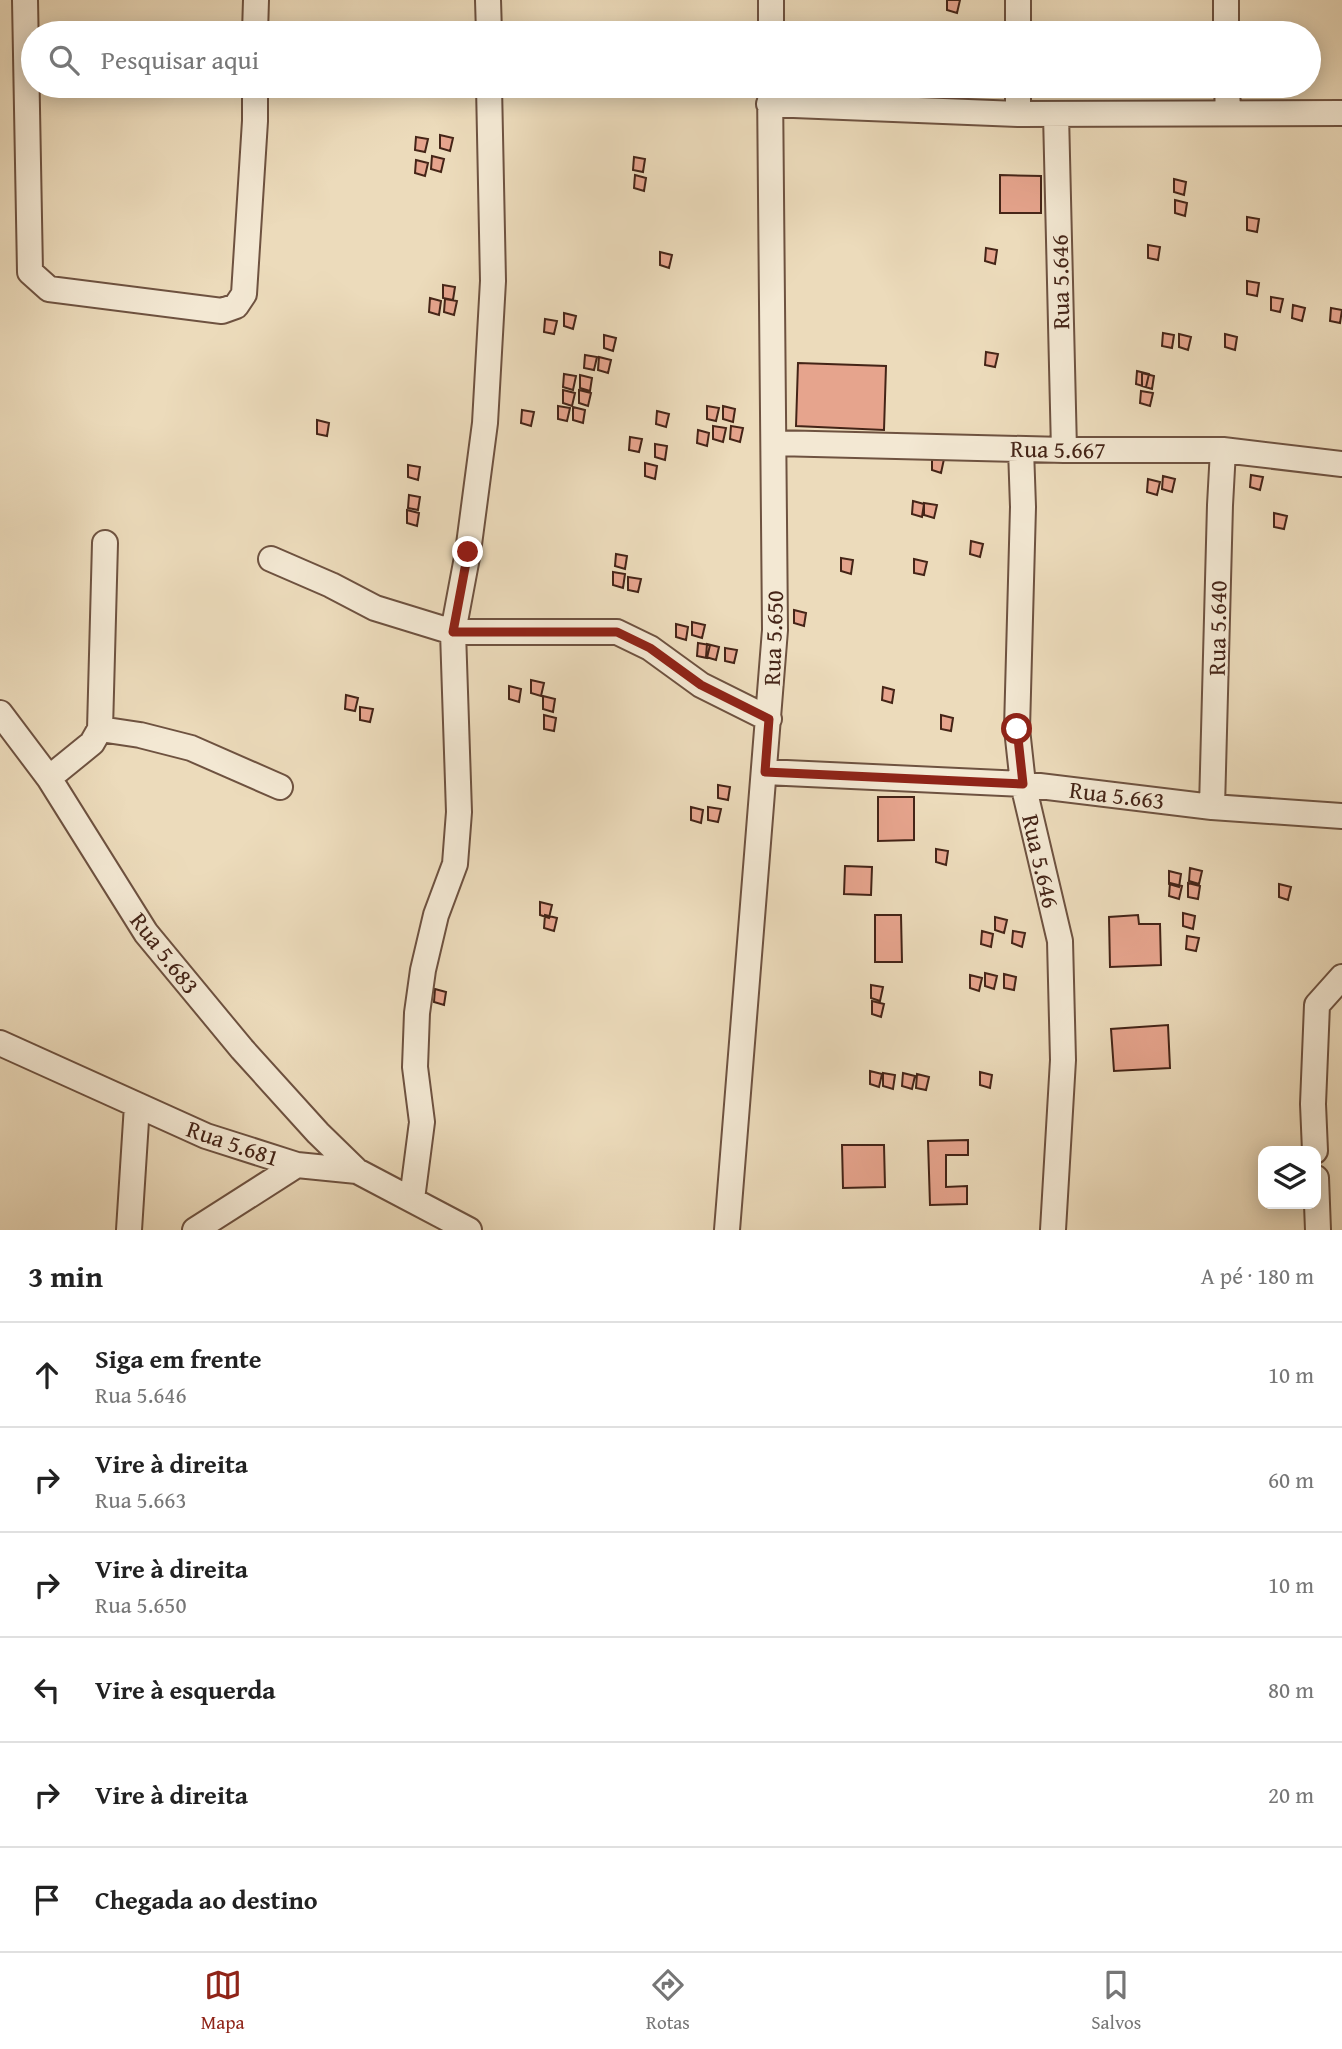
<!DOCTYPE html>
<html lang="pt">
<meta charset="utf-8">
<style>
:root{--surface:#fff;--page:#f6f6f6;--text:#222;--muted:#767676;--line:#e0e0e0;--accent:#8f2418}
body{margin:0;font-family:"Gentium Book Plus",serif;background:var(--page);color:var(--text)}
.controls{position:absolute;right:21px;bottom:21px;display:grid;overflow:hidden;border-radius:14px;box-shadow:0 4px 18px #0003}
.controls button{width:63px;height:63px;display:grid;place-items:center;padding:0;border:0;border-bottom:2px solid var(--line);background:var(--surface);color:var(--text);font:35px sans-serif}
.stop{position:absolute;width:21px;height:21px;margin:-16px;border:5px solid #8f2418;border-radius:50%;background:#fff}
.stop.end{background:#8f2418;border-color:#fff;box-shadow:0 2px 7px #0008}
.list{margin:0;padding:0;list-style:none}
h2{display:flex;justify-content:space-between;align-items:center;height:91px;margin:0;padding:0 28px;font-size:30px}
h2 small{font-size:23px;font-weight:400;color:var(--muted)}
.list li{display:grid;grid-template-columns:46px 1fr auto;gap:21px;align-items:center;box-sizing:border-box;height:105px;padding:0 28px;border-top:2px solid var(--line)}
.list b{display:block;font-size:26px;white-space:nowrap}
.list p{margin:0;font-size:23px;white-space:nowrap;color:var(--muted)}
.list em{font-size:23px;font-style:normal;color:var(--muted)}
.icon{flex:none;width:38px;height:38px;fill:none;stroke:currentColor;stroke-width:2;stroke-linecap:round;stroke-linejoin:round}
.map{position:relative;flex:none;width:1342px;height:1230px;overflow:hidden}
.search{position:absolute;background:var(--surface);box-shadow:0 4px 18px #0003;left:21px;right:21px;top:21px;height:77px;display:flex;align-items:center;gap:18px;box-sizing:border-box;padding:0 24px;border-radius:38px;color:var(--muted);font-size:26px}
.sheet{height:721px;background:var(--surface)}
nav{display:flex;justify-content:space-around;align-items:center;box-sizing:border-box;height:98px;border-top:2px solid var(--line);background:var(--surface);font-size:19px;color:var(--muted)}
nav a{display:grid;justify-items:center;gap:4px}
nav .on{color:var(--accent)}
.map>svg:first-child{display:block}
</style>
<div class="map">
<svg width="1342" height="1230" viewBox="0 0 1342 1230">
<rect width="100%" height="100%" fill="#ecdbbb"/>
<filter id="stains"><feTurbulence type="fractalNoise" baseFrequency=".00286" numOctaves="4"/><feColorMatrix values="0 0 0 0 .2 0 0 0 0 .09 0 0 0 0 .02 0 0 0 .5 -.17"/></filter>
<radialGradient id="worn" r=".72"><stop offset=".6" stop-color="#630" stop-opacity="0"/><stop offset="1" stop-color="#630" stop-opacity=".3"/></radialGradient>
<!-- building -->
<path fill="#e6a48d" stroke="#442417" stroke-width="2" d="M947 0H960L957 13 947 10Z
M440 135 453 138 450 151 440 148Z
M416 137 428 139 425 152 415 150Z
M432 156 444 159 441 172 431 169Z
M634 157 645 159 643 172 633 170Z
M416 160 428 163 425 176 415 173Z
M635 175 646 178 644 191 634 188Z
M1000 175 1041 176V213H1000Z
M1174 179 1186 182 1184 195 1174 192Z
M1175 200 1187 203 1185 216 1175 213Z
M1247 217 1259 219 1257 232 1247 230Z
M1148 245 1160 247 1158 260 1148 258Z
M986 248 997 250 995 264 985 261Z
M660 252 672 255 669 268 660 265Z
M1247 281 1259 283 1257 296 1247 294Z
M443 285 455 287 453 300 443 298Z
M1271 297 1283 299 1280 312 1271 310Z
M430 298 441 301 439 315 429 312Z
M445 299 457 301 454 315 444 312Z
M1293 305 1305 308 1302 321 1292 318Z
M1331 308 1342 310 1340 323 1330 321Z
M564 313 576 316 573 329 564 326Z
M545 319 557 321 554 334 544 332Z
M1163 333 1174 335 1172 348 1162 346Z
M1179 334 1191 337 1188 350 1179 347Z
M1225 334 1237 337 1235 350 1225 347Z
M604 335 616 338 613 351 604 348Z
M986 352 998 354 995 367 985 365Z
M585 355 597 357 594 370 584 368Z
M599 357 611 360 608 373 598 370Z
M798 363 886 366 884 430 796 426Z
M1137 371 1149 374 1146 387 1136 384Z
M1142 373 1154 376 1152 389 1142 386Z
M564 374 576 376 573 390 563 387Z
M580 375 592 378 590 391 580 388Z
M563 390 575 393 572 406 563 403Z
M579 390 591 393 588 406 579 403Z
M1141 391 1153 393 1150 406 1140 403Z
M558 406 570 408 567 421 558 419Z
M707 406 719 408 716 421 707 419Z
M723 406 735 409 733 422 723 419Z
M573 407 585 410 583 423 573 420Z
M522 410 534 412 531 426 521 423Z
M657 411 669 414 666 427 656 424Z
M317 420 329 423 327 436 317 434Z
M713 426 726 428 723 442 713 439Z
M731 426 743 428 740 442 730 439Z
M698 430 709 433 707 446 697 443Z
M630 437 642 439 639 452 629 450Z
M655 444 667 446 665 460 655 457Z
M932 456 944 459 941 473 932 470Z
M645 463 657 466 655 479 645 476Z
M408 465 420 467 418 480 408 477Z
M1251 475 1263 477 1260 490 1250 487Z
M1163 476 1175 479 1172 492 1162 489Z
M1148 479 1160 482 1157 495 1147 492Z
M409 495 420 497 418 510 408 508Z
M913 501 924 504 922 517 912 514Z
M924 503 937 505 934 518 924 515Z
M407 510 419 513 417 526 407 523Z
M1274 513 1287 516 1284 529 1274 527Z
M971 541 983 544 980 557 970 554Z
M616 554 627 556 625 569 615 566Z
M841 558 853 560 851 574 841 571Z
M914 559 927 562 924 575 914 573Z
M613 572 625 574 623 588 613 585Z
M628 577 641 579 638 592 628 590Z
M794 610 806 613 804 626 794 623Z
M692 622 705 625 702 638 692 635Z
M676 624 688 627 686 640 676 637Z
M698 643 710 645 707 658 697 656Z
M707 644 719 647 716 660 706 657Z
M725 648 737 650 734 663 725 661Z
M531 680 544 683 541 696 531 693Z
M509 686 521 689 519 702 509 699Z
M883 687 894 690 892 703 882 700Z
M346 695 358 698 355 711 345 709Z
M543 696 555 699 553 712 543 709Z
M360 707 373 709 370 722 360 720Z
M544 715 556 718 554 731 544 729Z
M941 715 953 718 951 731 941 729Z
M718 785 730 787 728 800 718 798Z
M878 797H914V840L878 841Z
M691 807 703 810 701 823 691 820Z
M708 807 721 809 718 822 708 820Z
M936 849 948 851 946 865 936 862Z
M845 866 872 867 871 895 844 894Z
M1190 868 1202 871 1199 884 1189 881Z
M1169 871 1181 874 1179 887 1169 884Z
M1170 883 1182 886 1179 899 1169 896Z
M1188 883 1200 886 1198 899 1188 897Z
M1279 884 1291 887 1288 900 1279 897Z
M540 902 552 905 549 918 540 915Z
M1183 913 1195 916 1193 929 1183 926Z
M545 915 557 918 554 931 544 928Z
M875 915H901L902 962H875Z
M1138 915 1139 924H1160L1161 965 1110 967 1109 917Z
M995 917 1007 920 1004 933 995 930Z
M982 931 993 934 991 947 981 944Z
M1013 931 1025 933 1022 947 1012 943Z
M1187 936 1199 938 1196 951 1186 949Z
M985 973 997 976 994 989 985 986Z
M1004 974 1016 977 1014 990 1004 988Z
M970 975 982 978 979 991 970 988Z
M871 985 883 987 880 1001 871 998Z
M435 989 446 992 444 1005 434 1002Z
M872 1001 884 1004 881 1017 872 1014Z
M1168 1025 1170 1068 1114 1071 1111 1029Z
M870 1071 882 1074 879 1087 870 1084Z
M980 1072 992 1075 990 1088 980 1085Z
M883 1073 895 1075 893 1089 883 1086Z
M903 1073 915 1076 912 1089 902 1086Z
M917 1074 929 1077 926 1090 916 1088Z
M968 1140V1155H946V1187L967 1186V1204L930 1205 928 1141Z
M842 1145H884L885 1187 843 1188Z"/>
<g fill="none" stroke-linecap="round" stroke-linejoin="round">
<!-- street casing -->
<g stroke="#6e5240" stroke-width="28">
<path id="street" d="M25 0 30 272 49 289 222 311 236 306 244 294 255 121V86
M488 0 489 33
M1226 0V33
M255 33 256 0
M771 33V0
M1018 33V0
M1227 86 1228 113
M769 104 1018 114 1342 113
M1018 114V86
M1056 114 1064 450
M774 443 1064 450H1223L1342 464
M1021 449 1023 507 1017 729 1023 784 1060 941 1063 1060 1053 1230
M271 559 331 585 375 608 453 632H617L650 648 701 685 769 719
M0 713 49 778 146 933 242 1049 318 1133 357 1171
M100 729 140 735 191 748 280 787
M765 772 1023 784 1212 807 1342 816
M49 778 92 743 100 729 105 543
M1212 807 1220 505 1223 450
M0 1043 206 1136 297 1165 357 1171 469 1230
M1315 1151 1313 1104 1317 1005 1342 977
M1316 1178 1318 1230
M412 1199 422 1122 415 1067 417 1013 423 970 436 915 455 864 459 812 453 632 468 552 485 423 493 281 489 86
M129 1230 137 1105
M195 1230 297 1165
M727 1230 775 630 770 86"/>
</g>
<!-- street -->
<use href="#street" stroke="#f3e8d3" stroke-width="24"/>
</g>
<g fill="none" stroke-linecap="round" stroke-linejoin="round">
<!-- route -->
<path stroke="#8f2418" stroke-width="9" d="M468 552 453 632H617L650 648 701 685 769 719 765 772 1023 784 1017 729"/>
</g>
<g text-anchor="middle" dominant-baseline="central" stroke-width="5" stroke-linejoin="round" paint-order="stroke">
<!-- street labels -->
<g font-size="24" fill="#442417" stroke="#f3e8d3">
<text transform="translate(1060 282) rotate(-91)">Rua 5.646</text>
<text transform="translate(1058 449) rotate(1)">Rua 5.667</text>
<text transform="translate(1217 628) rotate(-89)">Rua 5.640</text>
<text transform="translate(773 638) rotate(-88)">Rua 5.650</text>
<text transform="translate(1117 795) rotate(7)">Rua 5.663</text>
<text transform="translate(1041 861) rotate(77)">Rua 5.646</text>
<text transform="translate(165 953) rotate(52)">Rua 5.683</text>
<text transform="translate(233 1143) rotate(19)">Rua 5.681</text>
</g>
</g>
<rect width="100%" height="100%" filter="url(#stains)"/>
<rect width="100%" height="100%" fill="url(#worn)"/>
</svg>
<div class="controls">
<button><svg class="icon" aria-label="layers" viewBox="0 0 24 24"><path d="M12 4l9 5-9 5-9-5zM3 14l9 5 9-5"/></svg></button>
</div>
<div class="stop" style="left:1017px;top:729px"></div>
<div class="stop end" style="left:468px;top:552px"></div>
<div class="search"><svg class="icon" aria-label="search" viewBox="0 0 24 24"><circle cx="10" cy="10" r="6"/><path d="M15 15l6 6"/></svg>Pesquisar aqui</div>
</div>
<section class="sheet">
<h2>3 min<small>A pé · 180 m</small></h2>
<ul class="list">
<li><svg class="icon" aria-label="ahead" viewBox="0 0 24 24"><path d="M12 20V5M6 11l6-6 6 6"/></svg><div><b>Siga em frente</b><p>Rua 5.646</p></div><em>10 m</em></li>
<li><svg class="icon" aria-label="right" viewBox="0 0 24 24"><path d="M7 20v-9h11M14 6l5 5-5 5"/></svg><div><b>Vire à direita</b><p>Rua 5.663</p></div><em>60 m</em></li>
<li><svg class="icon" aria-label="right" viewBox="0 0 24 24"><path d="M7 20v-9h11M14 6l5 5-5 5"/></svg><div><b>Vire à direita</b><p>Rua 5.650</p></div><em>10 m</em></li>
<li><svg class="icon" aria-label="left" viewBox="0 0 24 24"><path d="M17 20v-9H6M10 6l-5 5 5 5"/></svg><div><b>Vire à esquerda</b></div><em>80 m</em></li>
<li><svg class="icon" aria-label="right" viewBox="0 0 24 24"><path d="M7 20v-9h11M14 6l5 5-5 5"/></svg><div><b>Vire à direita</b></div><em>20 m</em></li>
<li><svg class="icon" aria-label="arrive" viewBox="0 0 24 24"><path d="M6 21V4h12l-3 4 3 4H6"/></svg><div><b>Chegada ao destino</b></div></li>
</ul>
</section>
<nav>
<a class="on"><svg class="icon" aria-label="map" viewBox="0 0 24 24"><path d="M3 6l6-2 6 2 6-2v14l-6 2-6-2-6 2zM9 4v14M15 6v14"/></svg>Mapa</a>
<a><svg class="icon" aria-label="directions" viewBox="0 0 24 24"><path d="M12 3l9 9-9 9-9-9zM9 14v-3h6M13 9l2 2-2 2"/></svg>Rotas</a>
<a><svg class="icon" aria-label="saved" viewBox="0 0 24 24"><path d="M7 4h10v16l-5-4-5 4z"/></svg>Salvos</a>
</nav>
